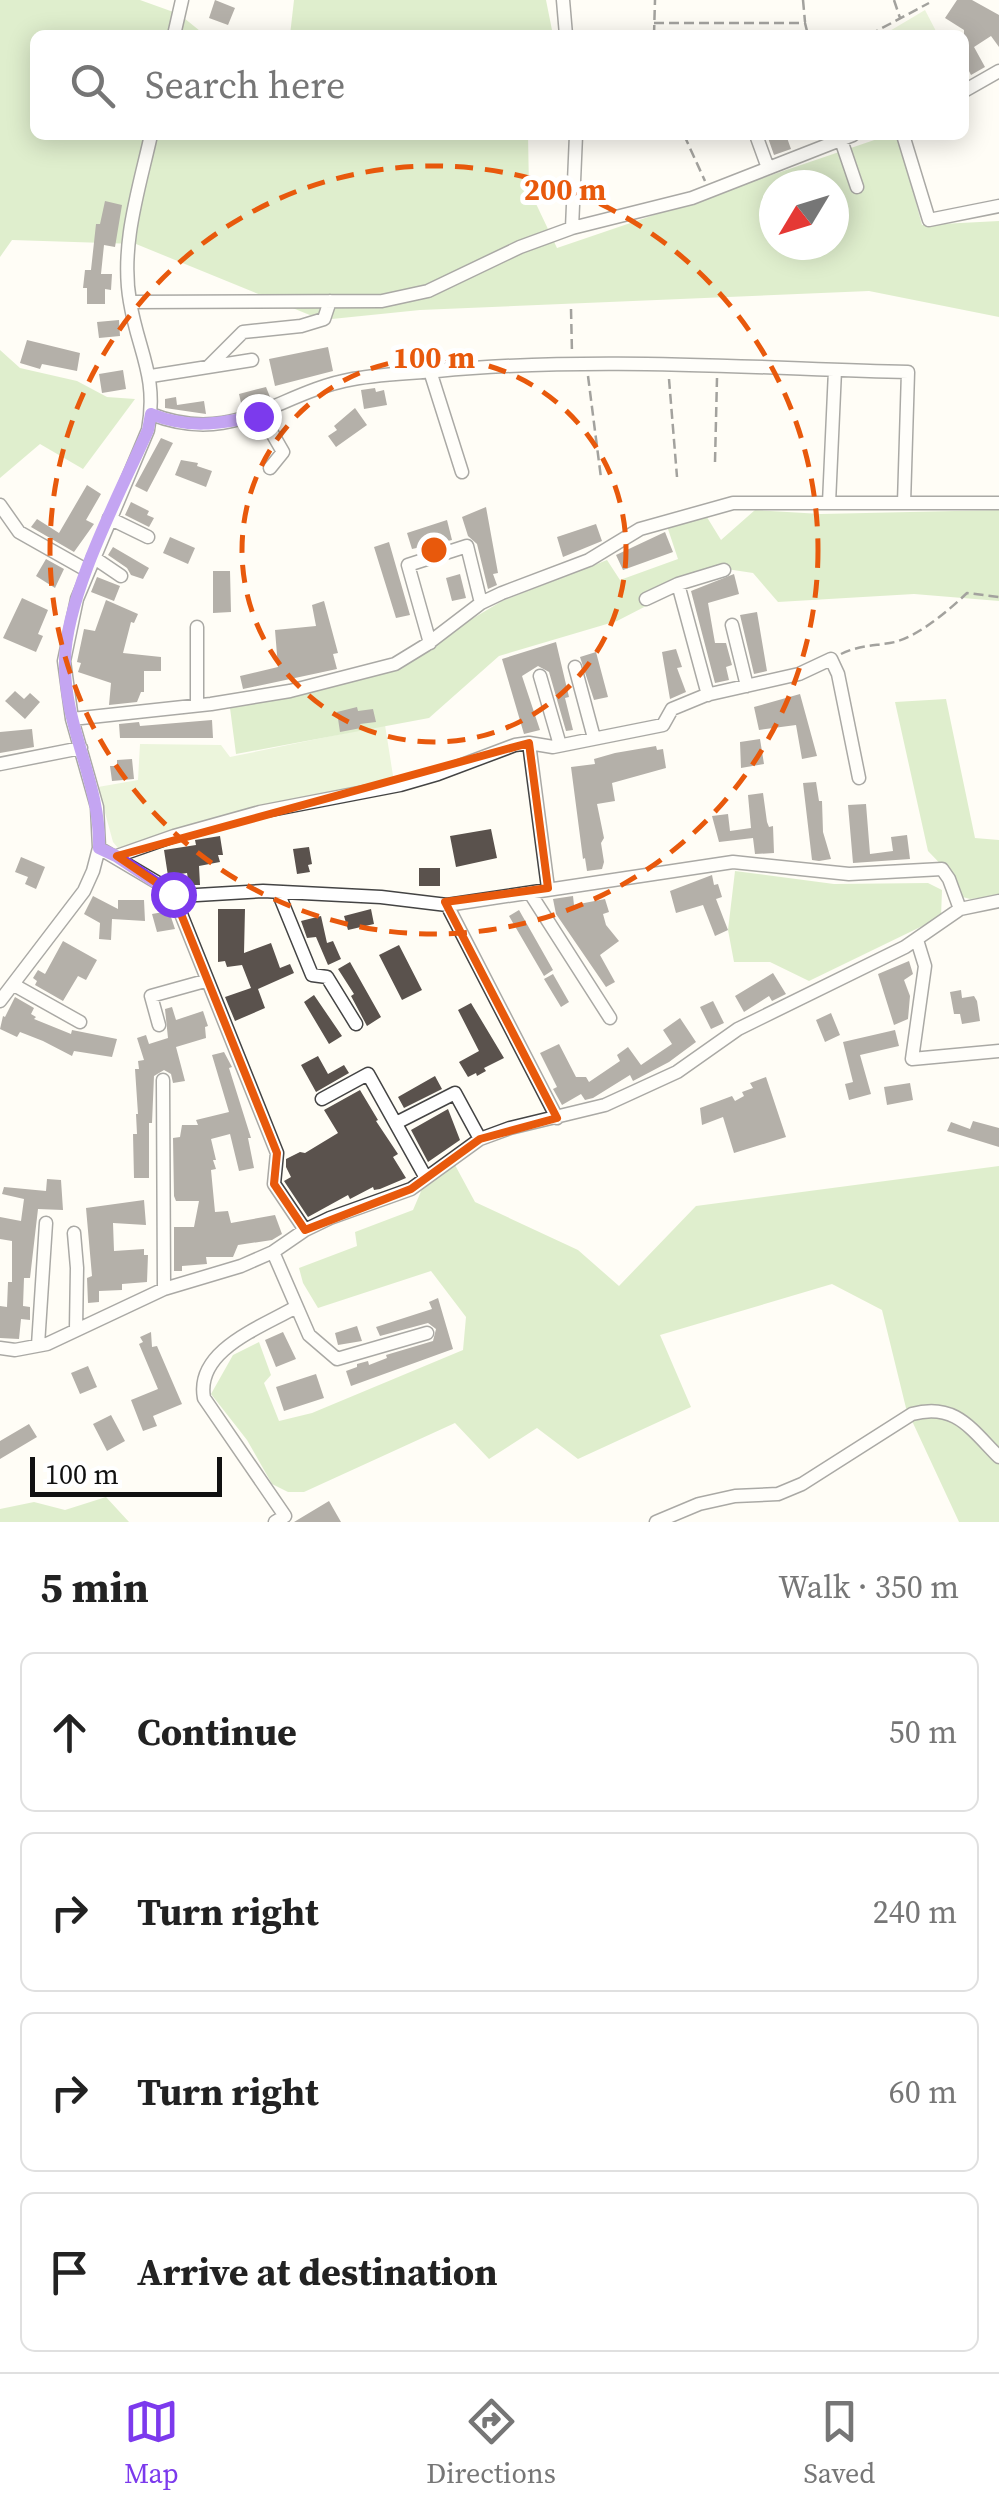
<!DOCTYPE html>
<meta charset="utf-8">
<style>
:root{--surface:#fff;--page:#f2f2f2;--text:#222;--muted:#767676;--line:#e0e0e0;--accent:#7c3aed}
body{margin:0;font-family:"Source Serif 4",serif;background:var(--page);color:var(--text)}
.compass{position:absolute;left:759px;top:170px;width:90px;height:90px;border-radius:50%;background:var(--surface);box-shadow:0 5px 25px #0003;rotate:232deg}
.scale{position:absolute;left:30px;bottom:25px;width:192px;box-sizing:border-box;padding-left:10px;border:5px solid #111;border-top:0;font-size:28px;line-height:35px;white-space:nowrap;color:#111;-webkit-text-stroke:8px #fff;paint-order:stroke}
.stop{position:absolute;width:30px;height:30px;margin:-22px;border:8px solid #7c3aed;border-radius:50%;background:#fff}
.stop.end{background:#7c3aed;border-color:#fff;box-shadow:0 2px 10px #0008}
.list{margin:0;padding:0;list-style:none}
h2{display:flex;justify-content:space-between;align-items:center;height:130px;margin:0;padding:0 40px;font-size:42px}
h2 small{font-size:32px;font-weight:400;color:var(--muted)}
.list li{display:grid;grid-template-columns:65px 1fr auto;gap:30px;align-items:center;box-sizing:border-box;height:160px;margin:0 20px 20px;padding:0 20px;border:2px solid var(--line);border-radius:15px}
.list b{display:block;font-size:38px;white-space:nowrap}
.list em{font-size:32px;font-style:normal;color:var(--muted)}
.icon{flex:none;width:55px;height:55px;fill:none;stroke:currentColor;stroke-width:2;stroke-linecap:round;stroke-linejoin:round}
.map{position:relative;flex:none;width:999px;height:1522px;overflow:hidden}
.search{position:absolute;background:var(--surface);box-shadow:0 5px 25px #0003;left:30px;right:30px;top:30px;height:110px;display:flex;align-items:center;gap:25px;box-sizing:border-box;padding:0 35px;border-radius:15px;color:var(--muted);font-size:38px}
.sheet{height:850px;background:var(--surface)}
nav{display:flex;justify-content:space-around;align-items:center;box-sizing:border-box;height:140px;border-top:2px solid var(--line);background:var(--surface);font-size:28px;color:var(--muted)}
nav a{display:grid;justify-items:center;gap:5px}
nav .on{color:var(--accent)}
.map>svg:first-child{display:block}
</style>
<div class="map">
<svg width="999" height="1522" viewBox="0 0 999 1522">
<rect width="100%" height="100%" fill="#fffdf5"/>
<!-- green -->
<path fill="#d5ebbd" d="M925 10 938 35H883Z
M385 725 394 782 233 815 118 848 113 842 98 787 138 780 140 744 221 745 230 757Z"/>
<!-- forest -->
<path fill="#b9dc9c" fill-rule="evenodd" d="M0 0H140L179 14 205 35H35V135H528L529 189 557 248 889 135H898L922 225 999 221V317L869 291 420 310 322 320 136 244 12 240 0 257ZM774 185H834V245H774Z
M294 0H546L553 35H290Z
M0 350 20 368 77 381 107 397 135 399 83 469 40 444 0 478Z
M755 510 821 514 999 510V601L914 594 778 602 753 573 720 568 617 621 499 656 429 718 236 754 230 708 410 656 502 601 607 560 620 580 678 559 667 526 705 514 721 540Z
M946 699 975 838 999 840V896L970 899 959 896 953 877 928 851 895 702Z
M735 871 834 884 928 883 942 890 941 917 809 981 770 962H734L728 930Z
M455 1165 475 1202 578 1250 619 1286 696 1206 999 1166V1522H959L906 1408 882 1310 832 1284 660 1335 691 1407 578 1459 537 1428 489 1459 455 1423 304 1492H288L272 1484 247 1440 211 1394 233 1355 259 1342 271 1375 264 1383 279 1421 312 1413 463 1350 466 1317 431 1271 318 1308 303 1283 299 1268 357 1246 355 1232 413 1210 422 1189Z
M106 1497 129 1522H0V1509L34 1502 65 1510Z"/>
<!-- building -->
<path fill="#5a524d" d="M215 0 235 8 228 25 209 18Z
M957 0H972L999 15V47L991 36 974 47 985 67 971 75 964 61V30L945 18Z
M767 135H786L791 149 774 155Z
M105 201 122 205 115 247 104 245 101 274H112L111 290 105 289V304H87V288H83L85 270H91L96 224H100Z
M119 320 120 336 99 338 97 322Z
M27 340 80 353 77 371 42 364 40 369 20 363Z
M328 347 333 371 275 386 269 359Z
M123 370 126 389 102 393 99 374Z
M266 387 270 397 242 407 239 394Z
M375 388 376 392 384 390 387 405 364 409 361 390Z
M176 397 177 405 204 401 206 414 165 408V399Z
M355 408 367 425 336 447 328 436 337 430 334 426Z
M161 438 173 443 147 492 135 486Z
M181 460 198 463 197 466 212 471 206 487 175 475Z
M87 485 101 494 86 520 94 524 74 552 31 527 37 519 59 533Z
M131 502 149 511 147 515 154 518 149 527 125 515Z
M486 507 498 573 493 574 497 585 488 589 477 544 468 536 462 517Z
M447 520 452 540 412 549 407 533Z
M596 524 602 541 563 557 557 537Z
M665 532 673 552 623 570 616 555Z
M170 537 195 548 188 564 163 553Z
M389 542 410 615 396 618 374 547Z
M113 547 149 568 143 579 131 575 127 568 108 555Z
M46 559 64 569 55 588 36 576Z
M213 571H230L231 612 213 613Z
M460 574 466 598 452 601 446 578Z
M734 574 739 594 708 603 715 643H726L732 665 726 667 729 680 715 683 691 591Z
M97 577 120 586 114 601 91 592Z
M22 598 48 610 38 634 43 636 36 652 3 638Z
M106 600 138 614 134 623 131 622 123 653 161 657V671H144V692H141L137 702 109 705 111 683 78 672 81 663 77 662 84 629 95 631Z
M324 601 338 653 333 654 337 669 243 689 240 676 278 667 275 630 316 626 312 605Z
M757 612 767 671 754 674 740 615Z
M556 642 569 697 565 698 573 730 566 731 549 672 538 666 522 676 540 730 524 734 502 659Z
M676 649 682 667 677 668 686 692 670 699 662 652Z
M596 652 608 697 594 700 580 657Z
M15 691 24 699 30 693 40 702 25 719 5 701Z
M800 694 817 756 802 759 796 725 759 730 754 707Z
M357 707 358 711 373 709 376 722 360 724 361 728 340 732 337 712Z
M212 720 213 738H120L119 724 139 722 140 726Z
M32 729 34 747 0 753V732Z
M760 739 764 764 741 768 740 742Z
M656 746 657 750 663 749 666 768 612 783 615 801 597 804 604 838 601 843 604 862 602 869 587 871 585 858 583 859 571 767 595 764 594 759 615 753Z
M132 759 134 779 112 781 110 766H117V760Z
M816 782 819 801H822L823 832 831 859 819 861 812 860 803 783Z
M763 793 767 822 769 827 773 826 774 853 755 854 753 838 719 842 712 816 728 814 730 831 751 828 748 795Z
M866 804 870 854 893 851 891 837 907 835 910 859 853 863 848 805Z
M491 829 497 858 456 867 450 836Z
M220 836 223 855H218L220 862 199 866 200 885H189L187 873 168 876 164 850 196 845 195 840Z
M309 847 312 864 308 865 310 872 297 874 293 849Z
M21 857 45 867 36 889 25 884 28 877 15 872Z
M419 868H440V886H419Z
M712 875 714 885 718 884 722 897 716 899 728 930 715 936 703 905 676 913 670 891Z
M93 896 118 909V900H144L145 921 112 919 111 940 99 939 100 923 84 914Z
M573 896 574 905 605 899 609 912 603 914 606 925 619 941 600 955 615 982 606 987 556 914 553 899Z
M218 909H245L244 953 271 943 280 968 290 964 294 973 258 989 265 1008 235 1021 225 997 251 988 242 965 227 967 225 961 218 962Z
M371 909 374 924 348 930 344 916Z
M519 910 553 970 544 976 509 916Z
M169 911 175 929 157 932 152 914Z
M321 916 327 943 333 941 341 959 328 965 316 937 307 938 301 921Z
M63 941 97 960 86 980 78 976 63 1001 35 985 37 981 33 978 38 970 45 974Z
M399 945 422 990 402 1000 379 955Z
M909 961 913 974 904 980 910 996 908 1019 894 1025 878 974Z
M350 962 381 1017 367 1026 351 996 354 994 338 969Z
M773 973 786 994 772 1001 769 996 744 1012 735 996Z
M553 974 569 1002 561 1007 544 979Z
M961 990 962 998 974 996 977 1001 980 1021 962 1024 960 1014H954L950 992Z
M314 995 342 1036 329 1044 304 1002Z
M15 997 34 1008 31 1014 36 1017 34 1019 71 1034 72 1030 117 1039 112 1057 74 1051 72 1056 43 1041 20 1032 17 1037 0 1029 3 1016 5 1017Z
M713 1001 724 1023 711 1029 700 1007Z
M471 1003 504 1058 484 1068 486 1071 477 1076 476 1073 468 1077 459 1062 479 1051 458 1010Z
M172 1007 176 1020 203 1011 208 1026 205 1027 206 1038 176 1047 185 1081 173 1083 171 1074 164 1070 154 1076 152 1123H149V1178H134L133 1134H137L136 1114H138L135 1069H139L138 1061 144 1060 137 1038 146 1035 149 1044 168 1038 165 1009Z
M831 1013 840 1035 825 1042 816 1020Z
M680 1018 696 1042 669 1062 633 1081 630 1075 593 1098 585 1100 581 1094 562 1105 553 1089 557 1087 540 1053 559 1044 576 1077H586L589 1082 620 1061 617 1055 628 1047 641 1065 672 1044 663 1030Z
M895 1030 899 1046 860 1055 871 1094 849 1100 845 1084 853 1082 843 1042Z
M224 1052 232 1067 229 1068 251 1138H248L254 1168 239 1171 230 1134 211 1139 216 1160H213L216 1169 211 1170 215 1212 228 1211 231 1223 275 1215 282 1234 272 1240 238 1245 233 1257H206L207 1264 182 1266V1271H174V1227H194L199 1201H176L174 1196 173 1138 180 1137 182 1125H198L196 1120 229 1112 212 1055Z
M318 1056 328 1074 344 1065 349 1073 316 1092 301 1065Z
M435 1076 442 1089 404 1108 398 1097Z
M766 1077 786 1137 734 1153 723 1117 702 1125 700 1108 732 1096 735 1101 744 1096 742 1092 753 1088 750 1083Z
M910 1083 913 1100 887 1105 884 1087Z
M360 1090 378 1120 376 1121 398 1154 393 1157 406 1178 380 1189 374 1190 373 1187 350 1199 348 1195 308 1217 284 1181 291 1177 286 1167V1159L300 1152 305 1153 338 1133 324 1110Z
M448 1109 460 1140 428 1162 411 1130Z
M973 1121 999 1128V1147L947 1131 951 1122 970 1129Z
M47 1179 61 1180 63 1210 38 1209 30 1278H24L23 1306 30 1307V1320L21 1319 19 1339 0 1338V1306L7 1307 8 1282H12V1241L0 1239V1217L21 1221 24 1199 2 1194 4 1187 46 1191Z
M144 1200 146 1225 113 1223 114 1251 144 1249V1255H148L147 1282 122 1284V1290L99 1291V1302L88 1303 87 1278 92 1276 86 1208Z
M438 1298 453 1349 351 1386 346 1371 357 1367V1364L368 1361 369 1365 387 1358 386 1355 433 1341 436 1329 428 1323 380 1336 376 1327 432 1309 429 1302Z
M357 1326 362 1341 338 1345 335 1333Z
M151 1332 152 1347 157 1346 182 1404 153 1416 157 1426 143 1431 131 1400 158 1389 139 1344 143 1342 140 1337Z
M283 1332 296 1359 276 1367 265 1340Z
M88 1366 97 1387 80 1394 71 1373Z
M316 1374 324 1398 284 1411 276 1387Z
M111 1415 125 1441 107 1451 93 1424Z
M29 1424 37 1437 0 1459V1441Z
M329 1501 341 1522H294Z"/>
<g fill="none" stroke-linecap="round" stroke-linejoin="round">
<!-- minor casing -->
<g stroke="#444" stroke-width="15">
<path id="minor" d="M563 0 566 35
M174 35 182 0
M964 91 999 71
M756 135 768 168
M903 135 929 220 999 206
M841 140 857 187
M572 228 576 135
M130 302 382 301 428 291 520 247 572 228 692 198 853 135
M208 367 243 332 301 326 324 319 330 301
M430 371 462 472
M151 376 252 360
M151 414C235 447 276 393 353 379 380 374 409 373 437 371 593 356 751 368 908 372L904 503
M258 416 268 426 283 452 270 468
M829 503 835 370
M0 505 19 532 88 571
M109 518 148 537
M93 557 121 576
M678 584 708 695
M646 599 678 584 724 570
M732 625 747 686
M430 643 408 565 467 546 481 603
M575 667 594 738
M540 676 560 745
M197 705V627
M72 719 211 704 290 691 395 664 426 645 481 603 502 593 589 560 640 529 733 503H999
M529 743 548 888
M0 764 81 748
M99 848 180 896 263 891 381 897 447 905 733 862 849 874 942 869 949 879 960 909
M117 856 174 836 260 812 400 785 438 774 515 745 529 743 553 747 663 725 672 709 706 695 799 674 831 659 838 674 859 778
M278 892 312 975 327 977 356 1024
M530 893 610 1018
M173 894 277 1153 274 1184 305 1230
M447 905 557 1118
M917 940 925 966 912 1059 999 1051
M14 985 80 1022
M0 1001 84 891 93 871 99 848 97 807 72 719 64 661 77 599 148 430C158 376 138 351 130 302 120 246 139 189 151 135
M159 1025 151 996 205 981
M163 1080 164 1289
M322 1099 368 1074 426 1178
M396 1123 455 1093 480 1139
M74 1233 77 1268 76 1329
M273 1252 309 1335 337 1359 427 1333
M38 1345 46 1223
M0 1348 15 1350 47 1344 164 1289 241 1266 273 1252 305 1230 330 1218 411 1189 480 1139 510 1128 605 1105 677 1072 738 1029 905 947 960 909 999 901
M275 1522 285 1516 204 1398C195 1350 262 1327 296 1307
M656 1522 699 1504 735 1496 778 1494 802 1484 912 1414C955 1402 971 1429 999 1457"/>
</g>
<!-- path -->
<path stroke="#333" stroke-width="2.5" stroke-dasharray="10 5" stroke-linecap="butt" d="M803 0 805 22
M894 0 900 18
M654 23H805L808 35
M654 35 655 0
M869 35 929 3
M684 135 705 181
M571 309 572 353
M588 376 601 478
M669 379 677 477
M715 462 717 378
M841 654C859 645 876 646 895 642 920 635 948 611 967 593L999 597"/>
<!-- minor -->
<use href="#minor" stroke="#fff" stroke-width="12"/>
</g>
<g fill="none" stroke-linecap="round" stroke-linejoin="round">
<!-- route -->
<path stroke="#7c3aed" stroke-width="12" d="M173 894 116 856 99 848C101 783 63 725 65 660 66 594 121 491 148 430L151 414C189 429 218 424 258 416"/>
</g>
<!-- marked area -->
<path d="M0 0H999V1522H0ZM529 743 548 888 445 902 557 1118 480 1139 411 1189 305 1230 274 1184 277 1153 173 894 117 856Z" fill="#fffdf5" fill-opacity=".55" fill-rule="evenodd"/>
<path fill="none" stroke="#e8590c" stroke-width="8" stroke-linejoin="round" d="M529 743 548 888 445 902 557 1118 480 1139 411 1189 305 1230 274 1184 277 1153 173 894 117 856Z"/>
<!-- distance rings -->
<g fill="none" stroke="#e8590c" stroke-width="5" stroke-dasharray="18 12">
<circle cx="434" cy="550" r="192"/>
<circle cx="434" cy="550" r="384"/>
</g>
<circle cx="434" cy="550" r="15" fill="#e8590c" stroke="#fff" stroke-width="5"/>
<g font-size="30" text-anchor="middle" font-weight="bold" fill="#e8590c" stroke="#fff" stroke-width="10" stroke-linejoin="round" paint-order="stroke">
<text x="565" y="200">200 m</text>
<text x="434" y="368">100 m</text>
</g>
</svg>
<svg class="compass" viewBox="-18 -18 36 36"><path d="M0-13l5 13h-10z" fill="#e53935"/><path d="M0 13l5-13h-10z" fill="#767676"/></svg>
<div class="scale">100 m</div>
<div class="stop" style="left:173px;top:894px"></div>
<div class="stop end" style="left:258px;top:416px"></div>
<div class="search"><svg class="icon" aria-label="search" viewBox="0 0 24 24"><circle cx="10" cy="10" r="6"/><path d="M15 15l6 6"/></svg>Search here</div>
</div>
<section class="sheet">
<h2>5 min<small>Walk · 350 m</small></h2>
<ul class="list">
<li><svg class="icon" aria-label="ahead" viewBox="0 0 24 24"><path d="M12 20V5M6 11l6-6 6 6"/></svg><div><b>Continue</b></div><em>50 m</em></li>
<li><svg class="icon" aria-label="right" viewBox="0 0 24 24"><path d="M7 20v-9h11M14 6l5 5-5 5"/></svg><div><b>Turn right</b></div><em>240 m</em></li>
<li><svg class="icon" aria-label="right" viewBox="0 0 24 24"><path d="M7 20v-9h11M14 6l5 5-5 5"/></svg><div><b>Turn right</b></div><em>60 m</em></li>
<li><svg class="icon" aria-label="arrive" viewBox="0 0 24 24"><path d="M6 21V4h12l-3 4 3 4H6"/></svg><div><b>Arrive at destination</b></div></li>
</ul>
</section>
<nav>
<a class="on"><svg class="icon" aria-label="map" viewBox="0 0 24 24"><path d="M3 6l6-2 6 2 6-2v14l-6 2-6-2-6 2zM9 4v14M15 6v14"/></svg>Map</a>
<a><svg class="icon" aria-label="directions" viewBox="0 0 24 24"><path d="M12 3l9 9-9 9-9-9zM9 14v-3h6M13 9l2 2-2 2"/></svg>Directions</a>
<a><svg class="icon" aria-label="saved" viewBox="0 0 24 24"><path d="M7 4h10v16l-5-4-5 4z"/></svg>Saved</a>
</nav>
